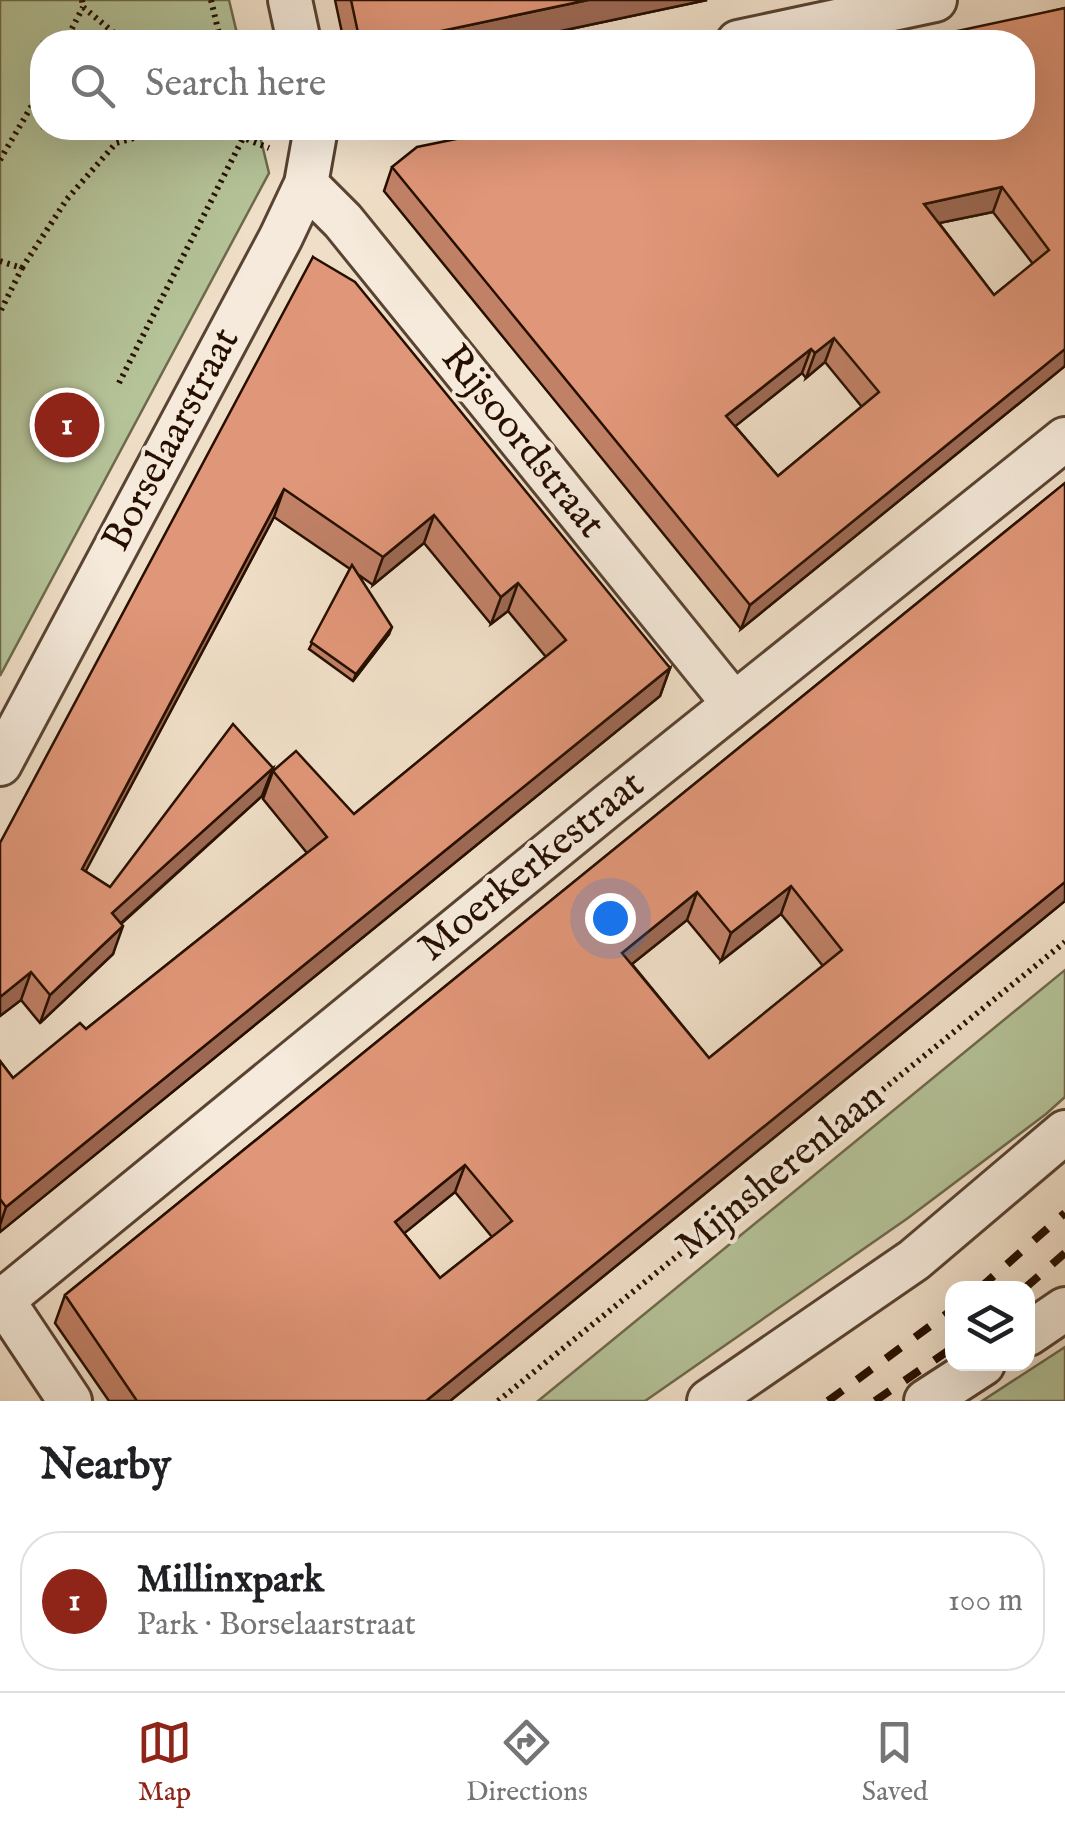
<!DOCTYPE html>
<meta charset="utf-8">
<style>
:root{--surface:#fff;--page:#f6f6f6;--text:#202124;--muted:#757577;--line:#e0e0e0;--accent:#8f2418}
body{margin:0;font-family:"IM FELL English",serif;background:var(--page);color:var(--text)}
.controls{position:absolute;right:30px;bottom:30px;display:grid;overflow:hidden;border-radius:20px;box-shadow:0 10px 40px #0002}
.controls button{width:90px;height:90px;display:grid;place-items:center;padding:0;border:0;border-bottom:2px solid var(--line);background:var(--surface);color:var(--text);font:50px sans-serif}
.you{position:absolute;left:610px;top:918px;width:35px;height:35px;margin:-25px;border:8px solid #fff;border-radius:50%;background:#1a73e8;box-shadow:0 0 0 15px #1a73e833}
.badge{display:grid;place-items:center;width:65px;height:65px;border-radius:50%;background:var(--accent);color:#fff;font-size:32px;font-weight:700}
.pin{position:absolute;translate:-50% -50%;border:5px solid #fff;box-shadow:0 2px 10px #0006}
.list{margin:0;padding:0;list-style:none}
h2{display:flex;justify-content:space-between;align-items:center;height:130px;margin:0;padding:0 40px;font-size:42px}
h2 small{font-size:32px;font-weight:400;color:var(--muted)}
.list li{display:grid;grid-template-columns:65px 1fr auto;gap:30px;align-items:center;box-sizing:border-box;height:140px;margin:0 20px 20px;padding:0 20px;border:2px solid var(--line);border-radius:40px}
.list b{display:block;font-size:38px;white-space:nowrap}
.list p{margin:0;font-size:32px;white-space:nowrap;color:var(--muted)}
.list em{font-size:32px;font-style:normal;color:var(--muted)}
.icon{flex:none;width:55px;height:55px;fill:none;stroke:currentColor;stroke-width:2;stroke-linecap:round;stroke-linejoin:round}
.map{position:relative;flex:none;width:1065px;height:1401px;overflow:hidden}
.search{position:absolute;background:var(--surface);box-shadow:0 10px 40px #0002;left:30px;right:30px;top:30px;height:110px;display:flex;align-items:center;gap:25px;box-sizing:border-box;padding:0 35px;border-radius:40px;color:var(--muted);font-size:38px}
.sheet{height:290px;background:var(--surface)}
nav{display:flex;justify-content:space-around;align-items:center;box-sizing:border-box;height:140px;border-top:2px solid var(--line);background:var(--surface);font-size:28px;color:var(--muted)}
nav a{display:grid;justify-items:center;gap:5px}
nav .on{color:var(--accent)}
.map>svg:first-child{display:block}
</style>
<div class="map">
<svg width="1065" height="1401" viewBox="0 0 1065 1401">
<rect width="100%" height="100%" fill="#f0dfc8"/>
<filter id="stains"><feTurbulence type="fractalNoise" baseFrequency=".002" numOctaves="4"/><feColorMatrix values="0 0 0 0 .2 0 0 0 0 .09 0 0 0 0 .02 0 0 0 .5 -.17"/></filter>
<radialGradient id="worn" r=".72"><stop offset=".6" stop-color="#630" stop-opacity="0"/><stop offset="1" stop-color="#630" stop-opacity=".3"/></radialGradient>
<!-- green -->
<path fill="#b5c399" stroke="#6e694c" stroke-width="2.5" d="M0 0H229L239 42H42V128H258L269 173 0 676Z
M1065 970V1097L1046 1114 908 1218 645 1401H538Z
M1065 1347V1401H982Z"/>
<g fill="none" stroke-linecap="round" stroke-linejoin="round">
<!-- minor casing -->
<g stroke="#594332" stroke-width="48">
<path id="minor" d="M290 0 299 42
M738 42 935 0
M306 184 343 221 734 704
M0 764 281 237 306 184 316 128
M0 1296 70 1401
M3 1300 607 806 1065 439
M1028 1334 1065 1309
M709 1401 914 1260 1065 1132
M926 1401 983 1364"/>
</g>
<!-- path -->
<path stroke="#270f00" stroke-width="6" stroke-dasharray="2.5 5" stroke-linecap="butt" d="M82 0 83 7 125 42
M211 0 221 42
M65 42 83 7
M219 128 269 148
M0 160 42 88
M0 261 22 268 0 312
M22 268 67 199 116 143 170 128
M119 383 243 138 241 128
M498 1401 1065 942"/>
<!-- minor -->
<use href="#minor" stroke="#f5eadb" stroke-width="42"/>
<!-- rail -->
<path stroke="#270f00" stroke-width="8" stroke-dasharray="18 18" stroke-linecap="butt" d="M980 1288 1065 1213
M1025 1288 1065 1253
M828 1401 952 1310
M875 1401 952 1348"/>
</g>
<!-- wall -->
<path fill="#c18167" stroke="#270f00" stroke-width="2.5" fill-rule="evenodd" d="M335 0H707L509 42H344Z
M1065 8V366L741 629 384 191 392 167ZM993 212 1033 264 994 295 939 223ZM825 362 862 407 778 476 735 426 802 373 806 378Z
M313 257 670 668 660 696 0 1232V1061L13 1078 86 1029 307 853 263 799 273 771 354 814 546 657 508 611 491 624 424 543 373 585 359 575 389 634 353 681 309 649 350 569 274 517 85 871 110 887 273 768 262 796 121 924 113 954 40 1023 21 1000 0 1016Z
M1065 483V901L450 1401H109L55 1323 65 1295ZM781 914 823 966 709 1058 632 964 687 920 721 961ZM455 1192 492 1237 440 1278 404 1233Z"/>
<!-- shaded-wall -->
<path fill="#9d6954" stroke="#270f00" stroke-width="2.5" d="M588 0H707L509 42H389Z
M1002 187 993 212 915 228 924 204Z
M834 338 825 362 806 378 815 353Z
M811 349 802 373 718 440 726 416Z
M1065 349V366L741 629 750 605Z
M284 489 274 517 72 897 82 869Z
M434 515 424 543 373 585 383 557Z
M518 583 508 611 491 624 501 597Z
M392 627 389 634 353 681 356 674Z
M670 668 660 696 0 1232V1225L6 1207Z
M273 768 262 796 101 941 112 913Z
M1065 882V901L450 1401H426Z
M791 886 781 914 721 961 731 933Z
M697 892 687 920 612 980 622 953Z
M123 926 113 954 40 1023 50 995Z
M31 972 21 1000 0 1016V997Z
M465 1165 455 1192 385 1249 395 1222Z"/>
<!-- building -->
<path fill="#e09678" stroke="#270f00" stroke-width="2.5" fill-rule="evenodd" d="M351 0H588L389 42H360Z
M1065 8V349L750 605 392 167 417 147 510 128H1022V42H906ZM1002 187 1049 250 994 295 924 204ZM834 338 879 392 778 476 726 416 811 349 815 353Z
M313 257 355 282 670 668 6 1207 0 1199V1061L13 1078 80 1023 86 1029 327 837 273 771 296 751 354 814 566 640 518 583 501 597 434 515 383 557 284 489 82 869 110 887 233 724 273 768 112 913 123 926 50 995 31 972 0 997V843Z
M1065 483V882L426 1401H137L65 1295ZM791 886 842 950 709 1058 622 953 697 892 731 933ZM465 1165 512 1221 440 1278 395 1222Z
M352 565 392 627 356 674 311 642Z"/>
<g text-anchor="middle" dominant-baseline="central" stroke-width="8" stroke-linejoin="round" paint-order="stroke">
<!-- street labels -->
<g font-size="40" fill="#270f00" stroke="#f5eadb">
<text transform="translate(172 440) rotate(-62)">Borselaarstraat</text>
<text transform="translate(522 442) rotate(51)">Rijsoordstraat</text>
<text transform="translate(532 867) rotate(-39)">Moerkerkestraat</text>
<text transform="translate(781 1172) rotate(-39)">Mijnsherenlaan</text>
</g>
</g>
<rect width="100%" height="100%" filter="url(#stains)"/>
<rect width="100%" height="100%" fill="url(#worn)"/>
</svg>
<div class="controls">
<button><svg class="icon" aria-label="layers" viewBox="0 0 24 24"><path d="M12 4l9 5-9 5-9-5zM3 14l9 5 9-5"/></svg></button>
</div>
<div class="you"></div>
<div class="pin badge" style="left:67px;top:425px">1</div>
<div class="search"><svg class="icon" aria-label="search" viewBox="0 0 24 24"><circle cx="10" cy="10" r="6"/><path d="M15 15l6 6"/></svg>Search here</div>
</div>
<section class="sheet">
<h2>Nearby<small></small></h2>
<ul class="list">
<li><span class="badge">1</span><div><b>Millinxpark</b><p>Park · Borselaarstraat</p></div><em>100 m</em></li>
</ul>
</section>
<nav>
<a class="on"><svg class="icon" aria-label="map" viewBox="0 0 24 24"><path d="M3 6l6-2 6 2 6-2v14l-6 2-6-2-6 2zM9 4v14M15 6v14"/></svg>Map</a>
<a><svg class="icon" aria-label="directions" viewBox="0 0 24 24"><path d="M12 3l9 9-9 9-9-9zM9 14v-3h6M13 9l2 2-2 2"/></svg>Directions</a>
<a><svg class="icon" aria-label="saved" viewBox="0 0 24 24"><path d="M7 4h10v16l-5-4-5 4z"/></svg>Saved</a>
</nav>
